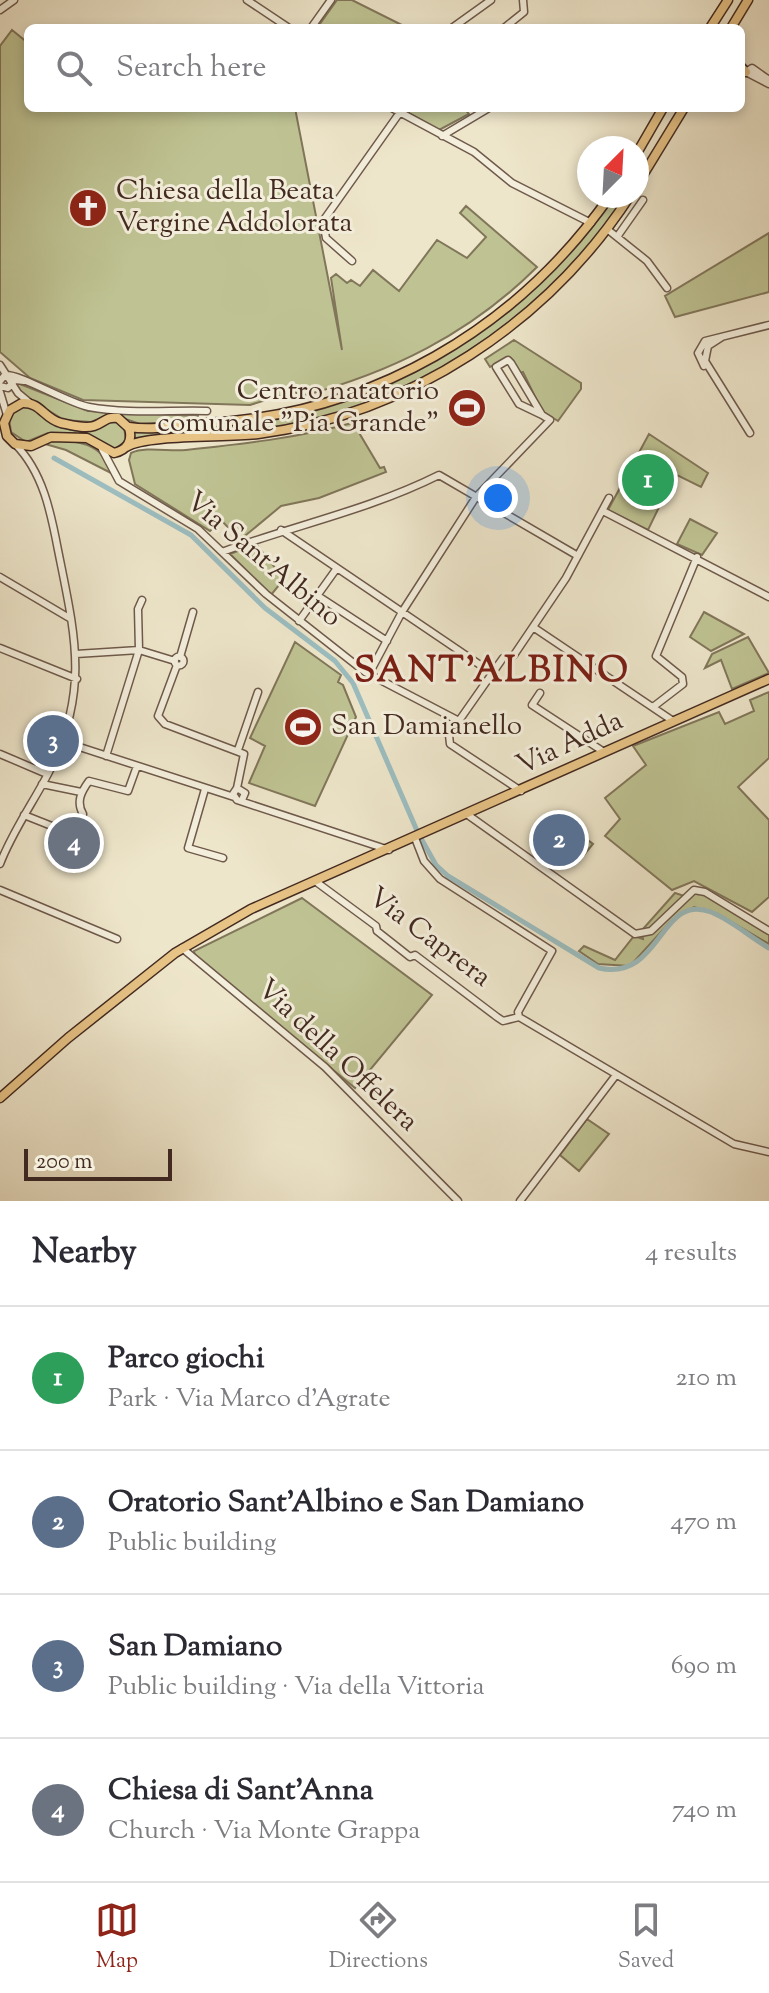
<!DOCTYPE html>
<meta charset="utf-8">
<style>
:root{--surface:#fff;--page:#f7f7f7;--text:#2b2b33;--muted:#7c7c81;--line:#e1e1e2;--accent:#8f2418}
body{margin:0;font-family:"Sorts Mill Goudy",serif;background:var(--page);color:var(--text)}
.compass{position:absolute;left:577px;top:136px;width:72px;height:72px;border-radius:50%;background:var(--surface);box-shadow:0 4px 12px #0003;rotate:24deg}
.scale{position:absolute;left:24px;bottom:20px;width:148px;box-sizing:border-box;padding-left:8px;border:4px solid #432a20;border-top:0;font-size:22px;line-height:28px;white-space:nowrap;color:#432a20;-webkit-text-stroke:6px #f4efdd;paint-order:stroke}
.you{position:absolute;left:498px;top:498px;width:28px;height:28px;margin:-20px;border:6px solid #fff;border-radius:50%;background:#1a73e8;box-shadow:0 0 0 12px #1a73e833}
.badge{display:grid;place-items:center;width:52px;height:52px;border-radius:50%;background:var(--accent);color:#fff;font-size:26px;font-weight:700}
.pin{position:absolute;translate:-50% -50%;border:4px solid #fff;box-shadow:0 2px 8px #0006}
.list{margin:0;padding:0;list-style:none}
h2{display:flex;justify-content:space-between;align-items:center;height:104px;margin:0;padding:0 32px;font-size:34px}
h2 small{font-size:26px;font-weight:400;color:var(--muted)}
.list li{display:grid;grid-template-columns:52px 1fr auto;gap:24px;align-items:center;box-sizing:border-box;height:144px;padding:0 32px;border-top:2px solid var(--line)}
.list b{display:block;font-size:30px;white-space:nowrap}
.list p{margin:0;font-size:26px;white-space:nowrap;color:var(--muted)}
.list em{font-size:26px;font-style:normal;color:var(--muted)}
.icon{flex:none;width:44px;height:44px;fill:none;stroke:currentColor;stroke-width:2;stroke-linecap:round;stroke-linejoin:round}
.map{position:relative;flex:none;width:769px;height:1201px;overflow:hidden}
.search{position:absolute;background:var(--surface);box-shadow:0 4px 12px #0003;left:24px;right:24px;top:24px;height:88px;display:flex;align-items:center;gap:20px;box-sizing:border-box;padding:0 28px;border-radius:12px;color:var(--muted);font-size:30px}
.sheet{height:680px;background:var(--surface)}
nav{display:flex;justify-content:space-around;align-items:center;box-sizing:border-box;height:112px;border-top:2px solid var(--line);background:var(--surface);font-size:22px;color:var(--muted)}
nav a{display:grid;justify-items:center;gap:4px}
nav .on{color:var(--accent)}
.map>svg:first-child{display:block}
</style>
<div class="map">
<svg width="769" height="1201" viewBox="0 0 769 1201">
<rect width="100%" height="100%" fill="#eee6cb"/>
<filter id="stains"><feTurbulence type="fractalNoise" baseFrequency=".0025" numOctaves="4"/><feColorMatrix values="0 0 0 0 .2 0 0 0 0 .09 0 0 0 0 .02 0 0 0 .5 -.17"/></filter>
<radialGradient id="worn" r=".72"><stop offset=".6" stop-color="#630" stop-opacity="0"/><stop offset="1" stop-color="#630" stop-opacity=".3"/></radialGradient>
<!-- green -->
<path fill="#bfc393" stroke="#81765a" stroke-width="2" d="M337 0H352L402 25 399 28H317Z
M12 30 28 43V108H295L342 350 331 278 336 274 347 283 351 280 360 286 373 270 399 291 437 240 467 258 486 237 460 213 466 206 537 267C470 334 390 373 299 397L295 391 250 405 83 400 30 378 0 352V46Z
M410 108H464L469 114 439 130 409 113Z
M615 196H627C539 322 409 409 256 431 217 437 174 436 134 438V430C174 428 215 428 255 422 403 398 529 318 615 196Z
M769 233V292L675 317 665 296Z
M514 340 581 383V389L558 421 542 411 523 372 520 373 507 357 490 367 485 359Z
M15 382 88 411 198 416V420L140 424 111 414 91 422 64 420 22 394Z
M34 406C50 422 68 436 92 429 100 426 107 422 117 422L124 427 126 441 115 449 86 434 48 433 26 442 11 432 9 419 16 408Z
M352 423 361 429 358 431 380 468 384 467 386 472 319 498 281 506 240 540 222 521 210 531 135 484 129 460 131 453C146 446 170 452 186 450 243 444 297 438 352 423Z
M649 434 708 473 701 487 675 474 648 530 608 510Z
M52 440C79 441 103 443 111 473L66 450 45 444Z
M690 519 717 533 702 555 677 544Z
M256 544 284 579 271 595 230 554Z
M704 612 744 634 711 651 690 637Z
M748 637 769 673 732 689 721 660 705 668 712 654Z
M295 642 341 675 338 682 343 685 356 717 315 806 249 783 265 746 250 738Z
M769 692V758L738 787 769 820V897L752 912 694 881 672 890 605 836 620 819 605 798 646 765 633 746 719 712 725 724 754 711 750 700Z
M556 816 593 844 579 861 543 833Z
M690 892 706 895 769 933V944L718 914 694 907 671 921 630 966 598 964 579 951 584 946 615 960 634 936 643 939 642 930 675 893 684 896Z
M302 898 432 995 355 1088 195 956 194 951Z
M587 1119 609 1134 579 1171 560 1155Z"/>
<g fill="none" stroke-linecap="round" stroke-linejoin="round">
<!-- canal -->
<path stroke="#9cbdc0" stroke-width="5" d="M54 458 191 535 265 608 335 661 353 683 418 833 436 865 448 876 599 968C662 982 659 892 711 912 731 920 750 937 769 948"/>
<!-- minor casing -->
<g stroke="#6e594b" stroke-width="9">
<path id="minor" d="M247 0 289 28
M0 10 14 0
M311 28 331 0
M452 28 491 0
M504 28 524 12 523 0
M746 72 752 68 769 80
M746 72 769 84
M392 108 474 152 512 183 591 223
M442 136 489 108
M607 229 647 261 667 288
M617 237 643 200
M352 261 326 238 323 221 403 108
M722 337 708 346 705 361 750 433
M0 365 18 393 30 403
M704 366 698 353 705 341 769 325
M0 381 5 375C19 373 67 403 89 407 127 414 169 410 207 411
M0 386 8 388 15 380 24 381
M0 392 7 415
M102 449 119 481 198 529 266 594 365 672 457 720
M603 511 769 597
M281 530 492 673
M222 552C295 525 369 510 439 475L578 556
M0 577 71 619
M318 596 387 641
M299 621 337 568
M533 627 673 721
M0 648 77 679
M76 654 139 650 175 661
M174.5 661a4.5 4.5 0 1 1 9 0a4.5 4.5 0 1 1-9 0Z
M180 657 193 612
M177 665 158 716 165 724 244 754 237 788
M369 674 402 612 476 497 550 420 542 415 511 363 508 360 496 367 519 404 542 415
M540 693 532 705 604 752
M653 707 683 684 682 677 656 656 697 557
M61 741 234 797
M238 750 258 692
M0 754 47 774
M106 756 139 650 138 609 142 600
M42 784 81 792
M205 789 188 848 223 858
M521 791 450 744 449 735 503 658 514 655 566 578 609 498
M242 800 245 793 237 788 233 794 237 800 389 850
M24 815 77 836 83 814C76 802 81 792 89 781L128 791 137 766
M468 815 635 934 651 931 694 890 705 892 769 931
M415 838 424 861 440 879 552 951 518 1012 519 1017
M0 864C12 832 33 803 49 772 90 690 75 635 58 550 51 513 43 472 15 444
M315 881 376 926 377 931 410 957 415 955 497 1017 503 1021 519 1017
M0 890 117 939
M182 948 325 1067 458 1201
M519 1017 734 1144 769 1152
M520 1201 616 1075"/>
</g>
<!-- major casing -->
<g stroke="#432a20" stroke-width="11">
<path id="major" d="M710 28 728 0
M731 28 748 0
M741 67 746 72
M637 153 663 108
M637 185 684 108
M22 403C41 402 44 419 61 423 71 425 84 429 94 426 104 423 106 416 118 418L129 428C133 441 127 450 114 453L87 438 51 437 31 446 15 444 7 436 4 423 10 410Z
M129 427C153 431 182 425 207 423 371 414 516 330 610 196
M126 447C147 434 227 438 258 434 410 414 547 323 630 196
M0 1098 68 1038 175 953 251 909 769 679"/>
</g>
<!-- minor -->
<use href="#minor" stroke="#f4efdd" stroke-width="6"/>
<!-- major -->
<use href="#major" stroke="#e7c386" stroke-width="8"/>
</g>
<!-- icons -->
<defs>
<g id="church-disc" transform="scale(2)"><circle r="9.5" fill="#8f2418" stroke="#f4efdd"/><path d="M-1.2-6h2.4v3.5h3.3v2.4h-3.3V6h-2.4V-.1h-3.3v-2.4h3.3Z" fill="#fff"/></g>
<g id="stadium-disc" transform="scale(2)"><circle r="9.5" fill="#8f2418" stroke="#f4efdd"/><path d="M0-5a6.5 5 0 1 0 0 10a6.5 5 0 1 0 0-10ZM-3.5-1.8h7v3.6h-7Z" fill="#fff"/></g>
</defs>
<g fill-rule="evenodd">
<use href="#church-disc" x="88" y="208"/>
<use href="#stadium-disc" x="467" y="408"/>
<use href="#stadium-disc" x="303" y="727"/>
</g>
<g text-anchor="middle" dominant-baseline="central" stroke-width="6" stroke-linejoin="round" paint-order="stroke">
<!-- poi labels -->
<g font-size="28" fill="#432a20" stroke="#f4efdd" text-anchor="start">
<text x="116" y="192">Chiesa della Beata<tspan x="116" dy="32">Vergine Addolorata</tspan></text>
<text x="439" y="392" text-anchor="end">Centro natatorio<tspan x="439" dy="32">comunale "Pia Grande"</tspan></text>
<text x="331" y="727">San Damianello</text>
</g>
<!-- street labels -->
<g font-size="28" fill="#432a20" stroke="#f4efdd">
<text transform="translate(263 560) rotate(40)">Via Sant'Albino</text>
<text transform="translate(570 744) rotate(-25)">Via Adda</text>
<text transform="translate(429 938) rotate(37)">Via Caprera</text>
<text transform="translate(337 1056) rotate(43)">Via della Offelera</text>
</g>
<!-- district labels -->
<g font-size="36" font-weight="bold" letter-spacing="2" fill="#7a1f14" stroke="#f4efdd">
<text x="492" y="672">SANT'ALBINO</text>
</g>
</g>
<rect width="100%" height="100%" filter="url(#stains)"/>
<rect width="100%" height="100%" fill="url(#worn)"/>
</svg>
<svg class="compass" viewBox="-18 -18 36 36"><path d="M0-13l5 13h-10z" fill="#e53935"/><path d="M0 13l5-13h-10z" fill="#7c7c81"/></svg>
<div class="scale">200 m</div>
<div class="you"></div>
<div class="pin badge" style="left:648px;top:480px;background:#2e9e5b">1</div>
<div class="pin badge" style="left:559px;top:840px;background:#5c6f8a">2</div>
<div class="pin badge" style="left:53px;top:741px;background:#5c6f8a">3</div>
<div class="pin badge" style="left:74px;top:843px;background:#6b7280">4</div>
<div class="search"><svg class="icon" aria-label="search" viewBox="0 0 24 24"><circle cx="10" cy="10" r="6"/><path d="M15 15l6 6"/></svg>Search here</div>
</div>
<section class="sheet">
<h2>Nearby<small>4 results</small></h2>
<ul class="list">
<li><span class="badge" style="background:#2e9e5b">1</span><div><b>Parco giochi</b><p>Park · Via Marco d'Agrate</p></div><em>210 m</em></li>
<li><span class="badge" style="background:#5c6f8a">2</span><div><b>Oratorio Sant'Albino e San Damiano</b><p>Public building</p></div><em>470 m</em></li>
<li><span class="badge" style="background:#5c6f8a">3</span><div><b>San Damiano</b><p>Public building · Via della Vittoria</p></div><em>690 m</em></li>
<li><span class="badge" style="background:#6b7280">4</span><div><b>Chiesa di Sant'Anna</b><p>Church · Via Monte Grappa</p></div><em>740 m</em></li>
</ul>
</section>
<nav>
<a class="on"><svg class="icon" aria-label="map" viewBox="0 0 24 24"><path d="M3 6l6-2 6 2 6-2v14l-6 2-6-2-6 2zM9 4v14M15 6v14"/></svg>Map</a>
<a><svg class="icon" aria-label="directions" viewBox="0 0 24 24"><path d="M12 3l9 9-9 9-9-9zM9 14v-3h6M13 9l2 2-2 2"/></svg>Directions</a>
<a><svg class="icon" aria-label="saved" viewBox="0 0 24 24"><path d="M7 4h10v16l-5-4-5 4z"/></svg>Saved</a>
</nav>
